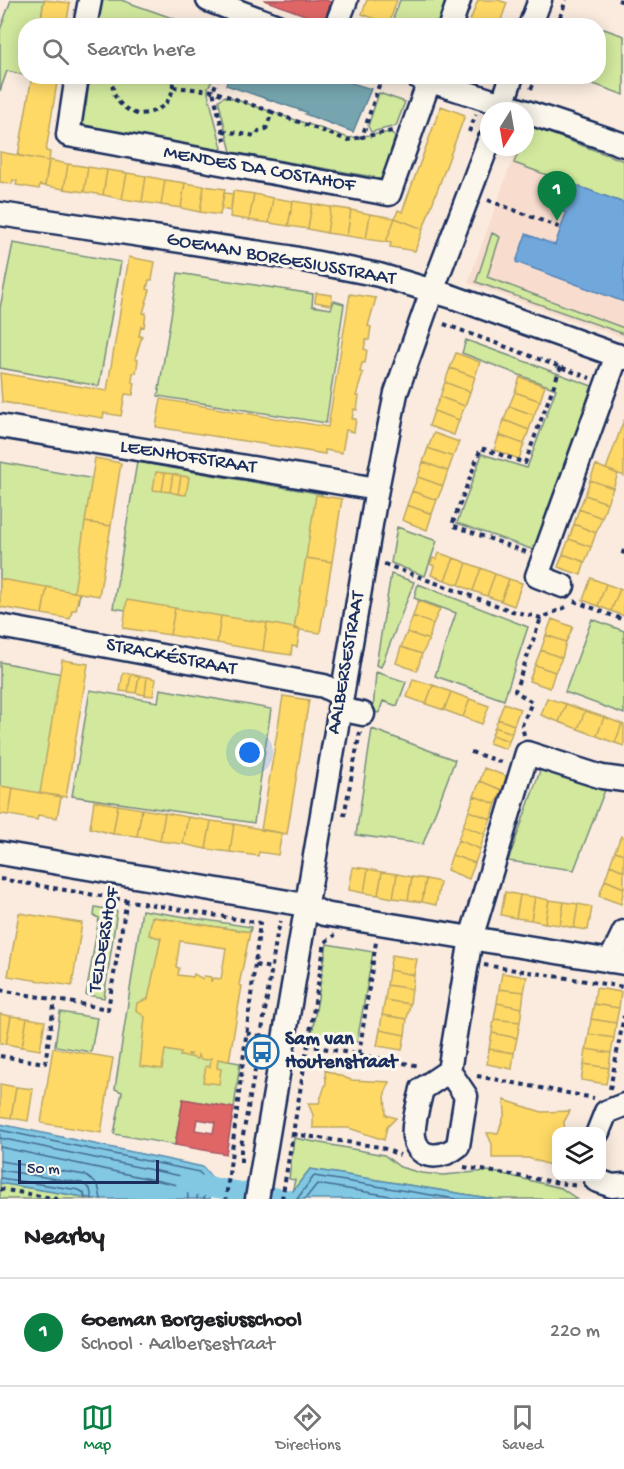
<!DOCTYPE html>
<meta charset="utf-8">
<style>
:root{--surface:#fff;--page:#f6f6f6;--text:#202124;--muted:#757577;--line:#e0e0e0;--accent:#0b8043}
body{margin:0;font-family:"Gochi Hand",sans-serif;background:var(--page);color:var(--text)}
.controls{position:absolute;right:18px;bottom:18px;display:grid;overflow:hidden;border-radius:12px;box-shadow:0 3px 15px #0003}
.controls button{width:54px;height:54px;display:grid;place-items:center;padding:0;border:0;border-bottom:2px solid var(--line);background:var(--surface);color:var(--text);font:30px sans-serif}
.compass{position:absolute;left:480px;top:102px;width:54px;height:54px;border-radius:50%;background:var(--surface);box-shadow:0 3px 15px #0003;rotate:191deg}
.scale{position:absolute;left:18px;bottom:15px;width:141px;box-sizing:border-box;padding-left:6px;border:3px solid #1b2f5e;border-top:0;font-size:16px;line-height:21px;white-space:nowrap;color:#1b2f5e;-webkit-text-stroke:4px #fbf7ec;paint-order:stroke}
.you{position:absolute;left:250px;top:753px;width:21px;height:21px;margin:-15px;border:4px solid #fff;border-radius:50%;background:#1a73e8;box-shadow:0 0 0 9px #1a73e833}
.badge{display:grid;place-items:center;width:39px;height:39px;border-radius:50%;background:var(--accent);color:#fff;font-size:20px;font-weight:700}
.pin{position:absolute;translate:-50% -50px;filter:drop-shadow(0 2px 3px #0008)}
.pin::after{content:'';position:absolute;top:32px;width:21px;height:18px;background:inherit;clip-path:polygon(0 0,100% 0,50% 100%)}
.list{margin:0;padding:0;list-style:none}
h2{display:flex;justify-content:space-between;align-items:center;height:78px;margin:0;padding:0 24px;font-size:26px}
h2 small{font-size:20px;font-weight:400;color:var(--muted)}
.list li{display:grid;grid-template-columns:39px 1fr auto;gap:18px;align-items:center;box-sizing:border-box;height:108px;padding:0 24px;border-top:2px solid var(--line)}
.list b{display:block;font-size:22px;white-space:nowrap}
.list p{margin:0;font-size:20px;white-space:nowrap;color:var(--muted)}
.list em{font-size:20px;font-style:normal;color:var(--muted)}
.icon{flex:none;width:33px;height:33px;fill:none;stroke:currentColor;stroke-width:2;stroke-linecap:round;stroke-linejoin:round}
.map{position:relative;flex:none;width:624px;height:1199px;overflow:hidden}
.search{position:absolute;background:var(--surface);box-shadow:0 3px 15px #0003;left:18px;right:18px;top:18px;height:66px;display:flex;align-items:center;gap:15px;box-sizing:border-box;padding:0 21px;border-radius:24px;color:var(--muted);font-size:22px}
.sheet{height:186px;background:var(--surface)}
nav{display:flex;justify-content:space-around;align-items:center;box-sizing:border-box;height:84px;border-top:2px solid var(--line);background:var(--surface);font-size:16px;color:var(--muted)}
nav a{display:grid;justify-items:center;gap:3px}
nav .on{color:var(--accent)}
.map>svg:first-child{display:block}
</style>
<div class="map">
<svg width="624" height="1199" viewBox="0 0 624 1199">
<rect width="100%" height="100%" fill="#faebde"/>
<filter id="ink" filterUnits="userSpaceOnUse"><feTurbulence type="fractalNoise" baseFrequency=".0167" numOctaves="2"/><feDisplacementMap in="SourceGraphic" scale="12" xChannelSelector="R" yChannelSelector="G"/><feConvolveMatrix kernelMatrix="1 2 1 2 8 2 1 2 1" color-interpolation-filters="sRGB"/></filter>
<g filter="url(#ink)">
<!-- built -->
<path fill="#f8ddce" d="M526 123 624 159V338L468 283 517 147H525Z"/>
<!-- green -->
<path fill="#d1e89d" stroke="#768c7e" stroke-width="1.5" d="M11 0H44L40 25 26 26 25 75 7 71 0 91V30Z
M102 0H121L192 25H98Z
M400 0H448L438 25H400L392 22Z
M604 29 624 36V95L585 81 586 77 598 76 599 43Z
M90 77H215L208 87V93L222 148 219 150 79 128 78 105 86 106Z
M379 93 405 102 396 126 371 132 368 126Z
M225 96 349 138 391 132 395 137 388 160 393 162 383 178 373 181 374 177 231 152 219 103V100Z
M527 125 624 161V203L514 163 520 147H525Z
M492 233 500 237 487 277 624 328V334L476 282Z
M13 243 121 262 99 386 0 368V308Z
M178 273 313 294 312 306 331 309 334 301 344 304 326 423 158 396Z
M466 340 592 386 534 550 457 523 482 454 527 468 556 389 462 353Z
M0 462 100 480 78 603 0 589Z
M137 462 322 494 296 638 113 608Z
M397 527 437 541 425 576 391 563Z
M391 574 414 582 381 667 376 665Z
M418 584 528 627 504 700 435 676 456 613 414 598Z
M592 619 624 631V714L565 692Z
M0 662 68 675 47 803 0 794Z
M376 672 406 682 397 706 383 701 379 713 373 711Z
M160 689 271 709 254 823 72 796 90 690 158 702Z
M372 729 455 760 423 844 356 835Z
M547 768 605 790 574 870 508 861 540 771Z
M95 907 117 911 104 998 86 995 99 918 94 916Z
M142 910 251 927 250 932 152 917 150 935 161 938 144 1046 240 1063 234 1108 183 1099 175 1145 114 1134 122 1092 115 1089Z
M327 944 373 952 357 1042 312 1034Z
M60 1012 97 1018 91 1052 55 1046Z
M294 1138 384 1155 400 1167 421 1173 443 1175 488 1171 503 1174 561 1188 577 1199H494L310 1169 292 1192 295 1180 289 1179Z
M0 1183 96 1199H0Z"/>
<!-- water -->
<path fill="#82c8e3" stroke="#598bae" stroke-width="1.5" d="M0 1124 203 1167 213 1179 210 1199H96L0 1183Z
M310 1169 494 1199H291L292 1192Z"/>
<!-- homes -->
<path fill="#ffd966" stroke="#bba664" stroke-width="1.5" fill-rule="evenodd" d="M44 0 70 3 66 26H40Z
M367 0H397L389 24 362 14Z
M478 0H498L507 3 499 26H468Z
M32 76H58L46 151 50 152 49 161 18 156Z
M441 106 465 115 423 229 395 218 398 210 402 212Z
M0 152 49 161 45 186 40 185 39 189 16 185 17 181 13 180 12 184 0 182Z
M49 160 68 164 64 189 45 186Z
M68 164 88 167 84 192 64 189Z
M88 167 107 170 103 195 84 192Z
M107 170 127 173 122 199 103 195Z
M127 173 146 176 142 202 122 199Z
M146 176 165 180 161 205 142 202Z
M165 180 185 183 181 208 161 205Z
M185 183 204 186 200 212 181 208Z
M204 186 225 189 220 215 200 212Z
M233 191 254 194 249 220 230 217Z
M224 193 233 194 231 211 221 209Z
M254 194 273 198 269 223 249 220Z
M273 198 293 201 288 226 269 223Z
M293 201 312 204 308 229 288 226Z
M312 204 331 207 327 233 308 229Z
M331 207 351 210 347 236 327 233Z
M351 210 370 214 366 239 347 236Z
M370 214 395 218 386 242 366 239Z
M395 218 423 229 415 251 390 247 391 243 386 242Z
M129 257 155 262 152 280H149L147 289 150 290 143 313H146L144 327 141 326 139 336H142L135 359 138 360 136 373H133L132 382 135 383 133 395 125 394 121 416 104 413 103 418 2 402 0 373 107 391Z
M316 293 332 295 331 305 315 302Z
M350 294 376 298 368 326 371 327 369 340H366L364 349 367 350 365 363H362L360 372 363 373 356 396H359L357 410 354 409 352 419H356L354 432 346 430 342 453 325 450V454L156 427 161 399 328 427Z
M456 353 480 362 475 377 450 368Z
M450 368 475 377 470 392 445 382Z
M520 377 545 386 540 401 515 392Z
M445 382 470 392 465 406 440 397Z
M515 392 540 401 534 415 509 406Z
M440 397 465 406 459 420 434 411Z
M509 406 534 415 529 430 504 420Z
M434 411 459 420 454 435 429 426Z
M504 420 529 430 524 444 499 435Z
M624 420V476L606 469Z
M434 433 459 442 453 457 428 448Z
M499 435 524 444 519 459 494 450Z
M428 448 453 457 448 471 423 462Z
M95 458 121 463 111 526 85 522Z
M423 462 448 471 443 486 418 477Z
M596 465 618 474 613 488 590 480Z
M156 472 165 473 162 491 153 490Z
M165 473 173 474 170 492 162 491Z
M173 474 181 476 178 494 170 492Z
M181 476 189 477 186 495 178 494Z
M418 477 443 486 437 500 412 491Z
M590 480 613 488 607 503 585 495Z
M412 491 437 500 432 514 407 505Z
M316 495 342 499 332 562 306 558Z
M585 495 607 503 602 518 579 509Z
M407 505 432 514 427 530 402 520Z
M579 509 602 518 596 533 574 524Z
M85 522 111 526 99 596 74 592Z
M574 524 596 533 591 547 569 539Z
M569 539 591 547 585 562 563 554Z
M439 553 454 558 445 580 431 575 434 566 430 564 433 558 437 559Z
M563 554 585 562 581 575 558 567Z
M306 558 332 562 320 633 294 629Z
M454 558 467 563 459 585 445 580Z
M467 563 481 568 473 591 459 585Z
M481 568 495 574 487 596 473 591Z
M495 574 509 579 501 601 487 596Z
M591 578 606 584 598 606 583 600Z
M0 579 47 587 42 614 0 607Z
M509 579 522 583 514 606 501 601Z
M606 584 620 589 611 611 598 606Z
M47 587 79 593 76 610H72L70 619 42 614Z
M620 589 624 590V616L611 611Z
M127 600 175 608 170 635 123 628Z
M418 601 440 609 433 624 413 616Z
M175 608 221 616 217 643 170 635Z
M221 616 267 623 263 651 217 643Z
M413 616 433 624 429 640 407 632Z
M552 619 573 627 566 642 546 635Z
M267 623 300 629 297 647 292 646 291 655 263 651Z
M407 632 429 640 422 654 401 647Z
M546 635 566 642 562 658 541 650Z
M401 647 422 654 417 671 396 663Z
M541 650 562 658 555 672 535 665Z
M62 660 88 664 66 797 40 793Z
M535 665 555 672 550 688 529 681Z
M123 673 131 674 128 692 120 691Z
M131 674 139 676 136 693 128 692Z
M139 676 147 677 145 695 136 693Z
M147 677 156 679 153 696 145 695Z
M413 679 433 685 426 704 407 697Z
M433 685 451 692 444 710 426 704Z
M451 692 470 699 463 717 444 710Z
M283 696 309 700 287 834 261 830Z
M547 698 566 704 559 722 541 715Z
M470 699 489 706 482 724 463 717Z
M504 703 520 709 514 725 498 719Z
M566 704 585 711 578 729 559 722Z
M585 711 604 717 597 736 578 729Z
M604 717 622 724 615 743 597 736Z
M498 719 514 725 512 733 495 727Z
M622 724 624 725V746L615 743Z
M495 727 512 733 509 741 492 735Z
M492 735 509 741 506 749 489 743Z
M484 768 506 776 502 790 480 781Z
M480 781 502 790 496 804 474 796Z
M0 786 13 788 9 815 0 814Z
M13 788 61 797 57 818 38 815 37 820 9 815Z
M474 796 496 804 491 819 469 811Z
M94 801 118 805 113 834 90 828Z
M118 805 142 809 137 836 113 834Z
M142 809 165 813 160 841 137 836Z
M469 811 491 819 485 834 463 826Z
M165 813 188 817 183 844 160 841Z
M188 817 211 821 206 849 183 844Z
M211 821 234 824 230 852 206 849Z
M234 824 282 833 278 855 259 852 258 856 230 852Z
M463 826 485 834 480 849 458 840Z
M621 836 624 837V854L615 851Z
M458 840 480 849 475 863 452 855Z
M615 851 624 854V871L610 865Z
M452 855 475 863 469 879 447 870Z
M610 865 624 871V888L605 880Z
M353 867 368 869 364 893 349 890Z
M368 869 382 872 378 895 364 893Z
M382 872 397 874 393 898 378 895Z
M397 874 412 877 408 900 393 898Z
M412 877 426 879 422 902 408 900Z
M426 879 440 882 436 905 422 902Z
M605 880 624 888 621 904 599 896Z
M505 892 520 895 516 918 501 915Z
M520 895 535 897 531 920 516 918Z
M535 897 549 900 545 923 531 920Z
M549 900 564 902 560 925 545 923Z
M564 902 578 904 574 928 560 925Z
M578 904 592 907 588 930 574 928Z
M19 913 82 923 72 986 8 976Z
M152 917 250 932 239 985 242 986 229 1061 218 1059 217 1068 221 1069 219 1084 203 1082 206 1066 210 1067 211 1058 208 1060 201 1059 198 1055V1059L190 1057 191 1054H188V1057L180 1056 181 1053 165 1050 162 1069 140 1066 145 1017 136 1010 137 1003 148 999 161 938 149 935ZM180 941 226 948 221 979 214 978 211 981V977L204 976 203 979 194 974 193 977 178 975 179 968 176 967Z
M392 955 417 959 414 975 389 970Z
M389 970 414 975 412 989 387 985Z
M502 973 527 977 524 992 499 989Z
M387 985 412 989 410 1004 385 1000Z
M596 988 621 992 619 1008 594 1004Z
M499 989 524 992 522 1008 497 1003Z
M385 1000 410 1004 407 1019 382 1015Z
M497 1003 522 1008 520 1022 494 1019Z
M594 1004 619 1008 616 1023 591 1019Z
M0 1014 11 1016 6 1044 0 1043Z
M382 1015 407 1019 405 1035 380 1030Z
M11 1016 27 1018 22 1047 6 1044Z
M27 1018 45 1021 40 1050 22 1047Z
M494 1019 520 1022 517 1038 492 1033Z
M591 1019 616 1023 614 1038 589 1034Z
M380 1030 405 1035 402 1050 377 1046Z
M492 1033 517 1038 514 1053 489 1049Z
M589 1034 614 1038 611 1053 586 1049Z
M53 1048 113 1058 101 1133 41 1123Z
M489 1049 514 1053 512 1069 487 1064Z
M586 1049 611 1053 609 1068 584 1064Z
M584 1064 609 1068 606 1084 581 1080Z
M325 1070 351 1080 390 1082 385 1093 386 1115 396 1118 387 1127 384 1140 349 1128H313V1115L308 1103H319L326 1083Z
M0 1084 16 1087 11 1118 0 1116Z
M16 1087 33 1089 28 1121 11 1118Z
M504 1100 542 1112 570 1111 564 1122 565 1132H556V1167L528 1158H492V1144L487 1133H498L505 1113Z"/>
<!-- shops -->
<path fill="#e06666" stroke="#a55664" stroke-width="1.5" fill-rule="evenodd" d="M264 0H326L331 2 324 22Z
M183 1099 234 1108 226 1154 175 1145ZM197 1119 215 1122 213 1133 195 1130Z"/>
<!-- schools -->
<path fill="#6fa8dc" stroke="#5684b6" stroke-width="1.5" d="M567 182 624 203V302L516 262 526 234 555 245 566 213 556 210Z"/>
<!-- public -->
<path fill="#76a5af" stroke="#5b8297" stroke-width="1.5" d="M229 76H330L371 89 353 132 305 114 306 112 226 85Z"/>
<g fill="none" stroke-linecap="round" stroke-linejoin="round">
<!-- shore -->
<path stroke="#446c93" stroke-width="1.5" d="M0 1130 199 1172 207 1181 204 1199
M0 1138 195 1179 199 1184 197 1199
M0 1147 187 1187 188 1199
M0 1161 85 1175 98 1185 101 1199
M0 1170 82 1183 90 1189 92 1199
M0 1178 79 1190 84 1193 85 1199
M297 1199 314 1176 456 1199
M305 1199 317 1184 409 1199"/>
<!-- canal -->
<path stroke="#82c8e3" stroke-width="20" d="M186 1183 286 1199"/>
<!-- minor casing -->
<g stroke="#1b2f5e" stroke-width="27">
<path id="minor" d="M208 0 277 26
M85 26 90 0
M336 26 346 0
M450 26 459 0
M530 26 540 0
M77 76 68 135 389 194 431 76
M418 77C487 99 555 121 624 145
M500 111 512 76
M0 214 288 257 379 275 453 297 624 358
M0 426 377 489
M563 586 537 576 617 355
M0 626 324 686 341 695
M339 709 363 714
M0 853 288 902 305 905 324 914 624 963
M610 961 624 932
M449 1071 471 938 527 753 602 777 624 780
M449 1071 466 1096 458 1146C444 1158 418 1162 414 1137 412 1124 419 1103 422 1089Z
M598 1132 606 1112 624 1105
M595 1176 596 1180 612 1186 624 1185
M257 1199 377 489 396 393 432 291 489 141"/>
</g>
<!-- path -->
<path stroke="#1b2f5e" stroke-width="4" stroke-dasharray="4.5 4.5" stroke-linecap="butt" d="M618 0 624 2
M557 26 566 0
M113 76C110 96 120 108 137 114 160 114 177 100 172 76
M219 76 213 91 226 144
M382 76 362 137 392 131
M173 87 213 91 272 112
M531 89 537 76
M223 131 256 136 259 131 266 129 272 112 347 140 362 137
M469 132 476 114
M488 200 561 228
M444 324 590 378
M624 550 622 556 624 557
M526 552 452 525 481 448 525 463 561 366
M384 564 512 611 541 618 566 607
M574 601 624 620
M524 735 522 725 532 702 515 691 541 618
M471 752 504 763
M344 816 360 732
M0 879 260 923 226 1199
M255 965 271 968
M484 965 624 987
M0 990 108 1009 127 899
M247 1033 263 1037
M306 1045 420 1066
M359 1054 376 942
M0 1056 45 1063 55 1000
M477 1076 594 1098
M610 1089 624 1016
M293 1134 380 1147 400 1155
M241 1162V1146L261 1037 277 934 281 921
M464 1167 578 1186
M0 1189 58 1199
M282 1199 325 942 335 935"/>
<!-- minor -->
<use href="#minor" stroke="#fbf7ec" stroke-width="22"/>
</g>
</g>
<!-- icons -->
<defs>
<g id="bus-ring" transform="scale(1.725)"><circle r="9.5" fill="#fbf7ec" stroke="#1f6fb2" stroke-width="1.5"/><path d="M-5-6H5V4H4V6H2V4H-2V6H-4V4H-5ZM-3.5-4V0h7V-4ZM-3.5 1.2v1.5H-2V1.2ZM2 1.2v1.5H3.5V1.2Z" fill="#1f6fb2"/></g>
</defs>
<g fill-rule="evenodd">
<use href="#bus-ring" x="262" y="1052"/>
</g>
<g text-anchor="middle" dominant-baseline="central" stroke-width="6" stroke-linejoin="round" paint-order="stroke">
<!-- street labels -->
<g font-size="20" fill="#1b2f5e" stroke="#fbf7ec">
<text transform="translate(259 170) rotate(10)">MENDES DA COSTAHOF</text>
<text transform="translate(281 260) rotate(10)">GOEMAN BORGESIUSSTRAAT</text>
<text transform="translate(188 458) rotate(9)">LEENHOFSTRAAT</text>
<text transform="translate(171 658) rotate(11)">STRACKÉSTRAAT</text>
<text transform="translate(347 663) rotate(-80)">AALBERSESTRAAT</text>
<text transform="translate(105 940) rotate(-80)">TELDERSHOF</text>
</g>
<!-- poi labels -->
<g font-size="20" font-weight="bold" fill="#1b2f5e" stroke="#fbf7ec" text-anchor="start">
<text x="285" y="1040">Sam van<tspan x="285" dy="23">Houtenstraat</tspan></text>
</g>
</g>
</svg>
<div class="controls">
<button><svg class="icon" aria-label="layers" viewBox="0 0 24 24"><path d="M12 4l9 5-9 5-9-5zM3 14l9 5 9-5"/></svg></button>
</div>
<svg class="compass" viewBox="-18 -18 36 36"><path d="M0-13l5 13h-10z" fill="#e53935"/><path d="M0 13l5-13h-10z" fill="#757577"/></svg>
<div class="scale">50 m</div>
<div class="you"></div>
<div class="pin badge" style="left:557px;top:221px">1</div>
<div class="search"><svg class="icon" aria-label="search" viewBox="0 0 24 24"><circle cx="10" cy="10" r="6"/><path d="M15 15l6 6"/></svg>Search here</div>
</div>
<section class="sheet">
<h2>Nearby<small></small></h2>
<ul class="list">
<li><span class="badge">1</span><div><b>Goeman Borgesiusschool</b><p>School · Aalbersestraat</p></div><em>220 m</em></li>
</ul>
</section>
<nav>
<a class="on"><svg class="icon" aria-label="map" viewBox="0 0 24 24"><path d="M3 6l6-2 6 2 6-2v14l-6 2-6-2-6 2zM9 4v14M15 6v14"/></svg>Map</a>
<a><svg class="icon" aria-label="directions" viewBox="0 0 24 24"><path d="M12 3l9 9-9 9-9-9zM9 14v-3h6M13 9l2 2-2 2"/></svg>Directions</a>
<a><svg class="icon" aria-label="saved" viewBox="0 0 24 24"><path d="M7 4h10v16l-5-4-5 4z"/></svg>Saved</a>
</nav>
